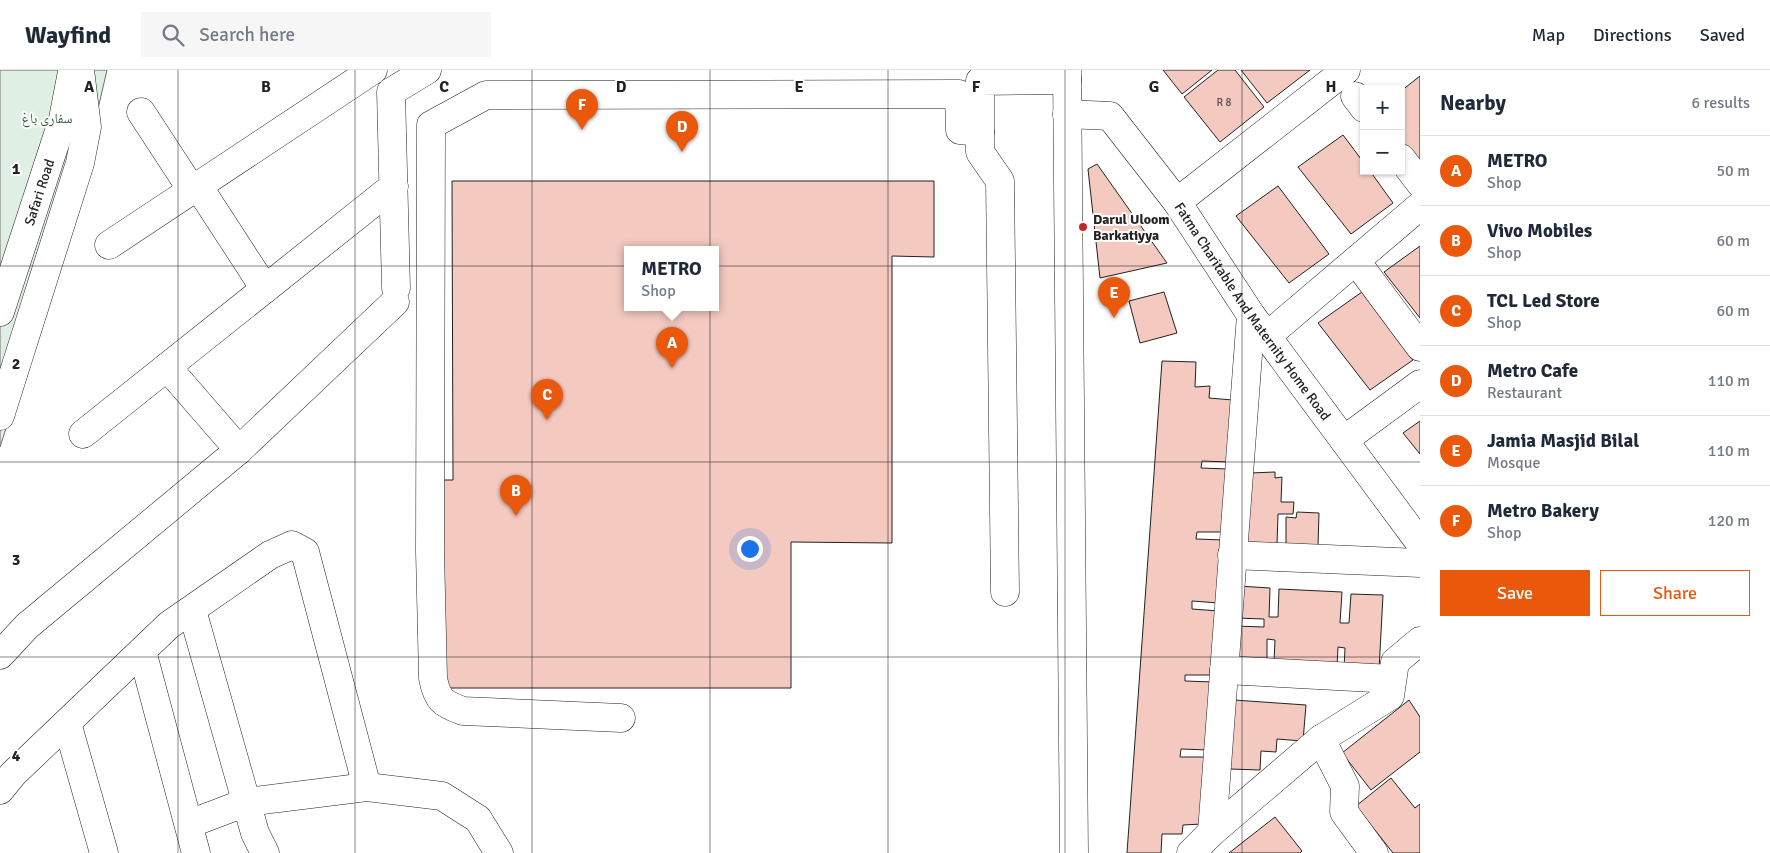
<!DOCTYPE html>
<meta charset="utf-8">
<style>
:root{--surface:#fff;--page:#f6f6f7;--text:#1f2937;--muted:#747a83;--line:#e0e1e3;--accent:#ea580c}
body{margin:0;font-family:Signika,"Noto Naskh Arabic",sans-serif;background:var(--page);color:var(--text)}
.controls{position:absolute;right:15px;top:15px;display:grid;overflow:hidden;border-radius:0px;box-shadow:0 1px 4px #0004}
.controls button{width:45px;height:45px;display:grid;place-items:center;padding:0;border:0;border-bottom:1px solid var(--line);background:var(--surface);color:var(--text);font:25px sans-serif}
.you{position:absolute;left:749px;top:478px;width:18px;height:18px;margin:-12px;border:4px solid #fff;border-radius:50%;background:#1a73e8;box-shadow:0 0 0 8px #1a73e833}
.badge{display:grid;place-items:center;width:32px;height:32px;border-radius:50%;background:var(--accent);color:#fff;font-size:16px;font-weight:700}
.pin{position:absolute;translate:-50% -41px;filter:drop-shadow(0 1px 2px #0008)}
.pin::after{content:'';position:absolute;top:26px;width:18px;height:15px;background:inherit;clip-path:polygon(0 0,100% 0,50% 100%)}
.popup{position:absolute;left:624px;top:176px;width:95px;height:65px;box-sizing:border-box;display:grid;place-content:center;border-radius:0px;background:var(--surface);filter:drop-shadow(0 1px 4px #0005);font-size:16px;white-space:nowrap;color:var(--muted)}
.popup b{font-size:19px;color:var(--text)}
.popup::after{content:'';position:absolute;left:50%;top:100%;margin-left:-10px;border:10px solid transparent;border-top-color:var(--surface)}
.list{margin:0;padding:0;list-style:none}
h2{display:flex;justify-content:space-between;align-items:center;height:65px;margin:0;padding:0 20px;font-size:21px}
h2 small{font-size:16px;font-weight:400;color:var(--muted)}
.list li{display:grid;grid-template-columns:32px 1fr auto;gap:15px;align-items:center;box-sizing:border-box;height:70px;padding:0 20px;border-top:1px solid var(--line)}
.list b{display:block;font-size:19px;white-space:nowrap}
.list p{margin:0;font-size:16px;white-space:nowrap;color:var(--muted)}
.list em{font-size:16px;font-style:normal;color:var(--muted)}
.actions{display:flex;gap:10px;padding:15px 20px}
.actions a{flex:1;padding:11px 0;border:1px solid var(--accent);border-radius:0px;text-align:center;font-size:18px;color:var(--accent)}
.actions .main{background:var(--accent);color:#fff}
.icon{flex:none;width:28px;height:28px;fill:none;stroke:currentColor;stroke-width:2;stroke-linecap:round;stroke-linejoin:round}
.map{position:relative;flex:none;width:1420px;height:783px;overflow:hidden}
header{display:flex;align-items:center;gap:30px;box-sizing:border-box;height:70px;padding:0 25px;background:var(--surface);border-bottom:1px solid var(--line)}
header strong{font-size:24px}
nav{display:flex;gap:28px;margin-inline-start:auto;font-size:18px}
.search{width:350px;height:45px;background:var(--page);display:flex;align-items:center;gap:12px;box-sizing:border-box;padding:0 18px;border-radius:0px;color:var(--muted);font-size:19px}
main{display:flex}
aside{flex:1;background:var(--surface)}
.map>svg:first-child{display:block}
</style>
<header>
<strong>Wayfind</strong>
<div class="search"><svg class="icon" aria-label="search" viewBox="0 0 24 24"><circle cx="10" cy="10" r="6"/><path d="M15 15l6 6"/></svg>Search here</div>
<nav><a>Map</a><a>Directions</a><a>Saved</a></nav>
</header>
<main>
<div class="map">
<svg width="1420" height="783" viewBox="0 0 1420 783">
<rect width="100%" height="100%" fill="#fff"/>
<!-- green -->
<path fill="#e0efe3" stroke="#6f6f6f" d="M0 0H107L69 164 0 377Z"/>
<!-- building -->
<path fill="#f3c9c0" stroke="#222" fill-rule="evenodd" d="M1163 0H1212L1182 24Z
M1218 0H1235L1264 37 1220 72 1184 27Z
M1241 0H1310L1267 33Z
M1420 6V91L1416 94 1401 74V21Z
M1343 65 1364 93V101H1370L1393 133 1351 164 1298 97Z
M1097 94 1167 193 1100 208 1088 99Z
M452 111H934V187L892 186V473L791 472V618H444L432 410H453ZM628 179H716V237H628Z
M1278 116 1329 184 1289 213 1236 146Z
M1420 176V248L1384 202Z
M1164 222 1177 263 1140 273 1129 231Z
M1362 222 1413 290 1370 320 1318 253Z
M1162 291 1196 292 1195 317 1210 316 1209 328 1233 330 1229 392 1202 391 1201 398 1228 399 1225 462H1197L1196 469 1224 470 1219 533 1192 531V539L1219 541 1215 605H1185V611L1213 612 1209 680 1181 679 1180 687H1207L1202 754 1183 755 1182 764H1162L1161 783H1127Z
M1420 351V384L1403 363Z
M1275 402V408L1282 407 1281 432H1294L1293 444H1278L1277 475 1245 473 1250 403Z
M1297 442 1319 443 1318 476 1286 477V447L1296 448Z
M1238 516 1270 518 1269 547H1278L1279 519 1342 522 1340 553H1349L1351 524 1383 525 1379 600 1344 599 1345 578 1338 577 1337 597 1274 592 1275 570 1267 569V590L1233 588 1235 556 1264 557V549L1236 548Z
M1234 630 1306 635 1303 671 1277 669 1276 682 1261 681 1260 700 1230 699Z
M1409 630 1420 647V682L1371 720 1342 683Z
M1391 708 1415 738 1420 734V783H1393L1356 736Z
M1275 747 1302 781 1300 783H1229Z"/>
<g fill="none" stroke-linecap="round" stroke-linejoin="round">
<!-- minor casing -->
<g stroke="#222" stroke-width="29">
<g id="minor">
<path d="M1067 0 1074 783"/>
<path d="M1355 26 1364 38"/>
<path d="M141 42 192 120"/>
<path id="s1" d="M1067 44 1110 46 1177 132 1251 245 1420 473"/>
<path d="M1401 88 1420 113"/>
<path d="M198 116 265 219"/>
<path d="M1177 132 1346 0"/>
<path d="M109 175 373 0"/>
<path d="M1356 191 1420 277"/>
<path d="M396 218 391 22 427 0"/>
<path id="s2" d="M0 242 63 49 72 2"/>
<path d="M1267 266 1420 136"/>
<path d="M167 297 239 380"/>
<path d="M0 346 80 93 87 57 80 0"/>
<path d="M83 364 394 116"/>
<path d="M1344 370 1420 314"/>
<path d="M1232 485 1420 493"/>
<path d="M1005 522 1000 111 980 82V11L1067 10"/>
<path d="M192 540 255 763 265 783"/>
<path d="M142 581 196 783"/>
<path d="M0 585 27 556 239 380 395 232"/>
<path d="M1224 600 1392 609"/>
<path d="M621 648 463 641C443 634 437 630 433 608L430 482 431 55 486 25 959 24 960 60 980 62"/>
<path d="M67 653 104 783"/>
<path d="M1321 669 1345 716 1344 742 1374 783"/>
<path d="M0 720 13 704 169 555 270 485 292 475 305 482 367 717"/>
<path d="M189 754 247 732 367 717 442 726 478 749 499 783"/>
<path d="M1212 762 1251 245"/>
<path d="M1191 783 1212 762 1321 669 1390 626 1395 592 1420 571"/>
</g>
</g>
<!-- minor -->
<use href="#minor" stroke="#fff" stroke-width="28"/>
</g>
<!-- grid -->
<path fill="none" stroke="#222" stroke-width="1" stroke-opacity="0.55" d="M178 0V783M355 0V783M532 0V783M710 0V783M888 0V783M1065 0V783M1242 0V783M0 196H1420M0 392H1420M0 587H1420"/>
<!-- markers -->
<circle fill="#c62828" stroke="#fff" stroke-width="2" cx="1083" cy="157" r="5"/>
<g text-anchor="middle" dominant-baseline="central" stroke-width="4" stroke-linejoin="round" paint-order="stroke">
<!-- number labels -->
<g font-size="11" fill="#564c4a">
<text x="1224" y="32">R 8</text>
</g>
<!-- park labels -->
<g font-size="14" fill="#2f5e38" stroke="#fff">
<text x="47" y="48">سفاری باغ</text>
</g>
<!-- street labels -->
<g font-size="14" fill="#222" stroke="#fff">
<text stroke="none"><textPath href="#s2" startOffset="126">Safari Road</textPath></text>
<text stroke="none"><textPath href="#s1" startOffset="285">Fatma Charitable And Maternity Home Road</textPath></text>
</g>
<!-- poi labels -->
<g font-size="14" font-weight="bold" fill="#222" stroke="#fff" text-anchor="start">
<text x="1093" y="149">Darul Uloom<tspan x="1093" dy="16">Barkatiyya</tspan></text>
</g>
</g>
<g font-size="16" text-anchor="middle" font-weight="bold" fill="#222" stroke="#fff" stroke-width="4" stroke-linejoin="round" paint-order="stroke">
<text x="89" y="22">A</text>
<text x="266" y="22">B</text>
<text x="444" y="22">C</text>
<text x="621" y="22">D</text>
<text x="799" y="22">E</text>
<text x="976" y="22">F</text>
<text x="1154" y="22">G</text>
<text x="1331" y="22">H</text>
<text x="16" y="104">1</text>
<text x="16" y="299">2</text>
<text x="16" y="495">3</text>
<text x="16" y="691">4</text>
</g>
</svg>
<div class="controls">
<button>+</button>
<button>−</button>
</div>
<div class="you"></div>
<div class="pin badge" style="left:672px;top:298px">A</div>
<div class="popup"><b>METRO</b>Shop</div>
<div class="pin badge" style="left:516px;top:446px">B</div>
<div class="pin badge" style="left:547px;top:350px">C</div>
<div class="pin badge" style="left:682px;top:82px">D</div>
<div class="pin badge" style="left:1114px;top:248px">E</div>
<div class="pin badge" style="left:582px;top:60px">F</div>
</div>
<aside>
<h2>Nearby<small>6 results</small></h2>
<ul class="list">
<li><span class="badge">A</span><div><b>METRO</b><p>Shop</p></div><em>50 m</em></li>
<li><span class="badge">B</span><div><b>Vivo Mobiles</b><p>Shop</p></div><em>60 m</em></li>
<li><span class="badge">C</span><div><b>TCL Led Store</b><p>Shop</p></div><em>60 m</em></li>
<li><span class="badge">D</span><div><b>Metro Cafe</b><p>Restaurant</p></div><em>110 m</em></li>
<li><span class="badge">E</span><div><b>Jamia Masjid Bilal</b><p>Mosque</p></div><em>110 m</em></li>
<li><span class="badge">F</span><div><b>Metro Bakery</b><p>Shop</p></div><em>120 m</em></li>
</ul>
<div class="actions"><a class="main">Save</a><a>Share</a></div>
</aside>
</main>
